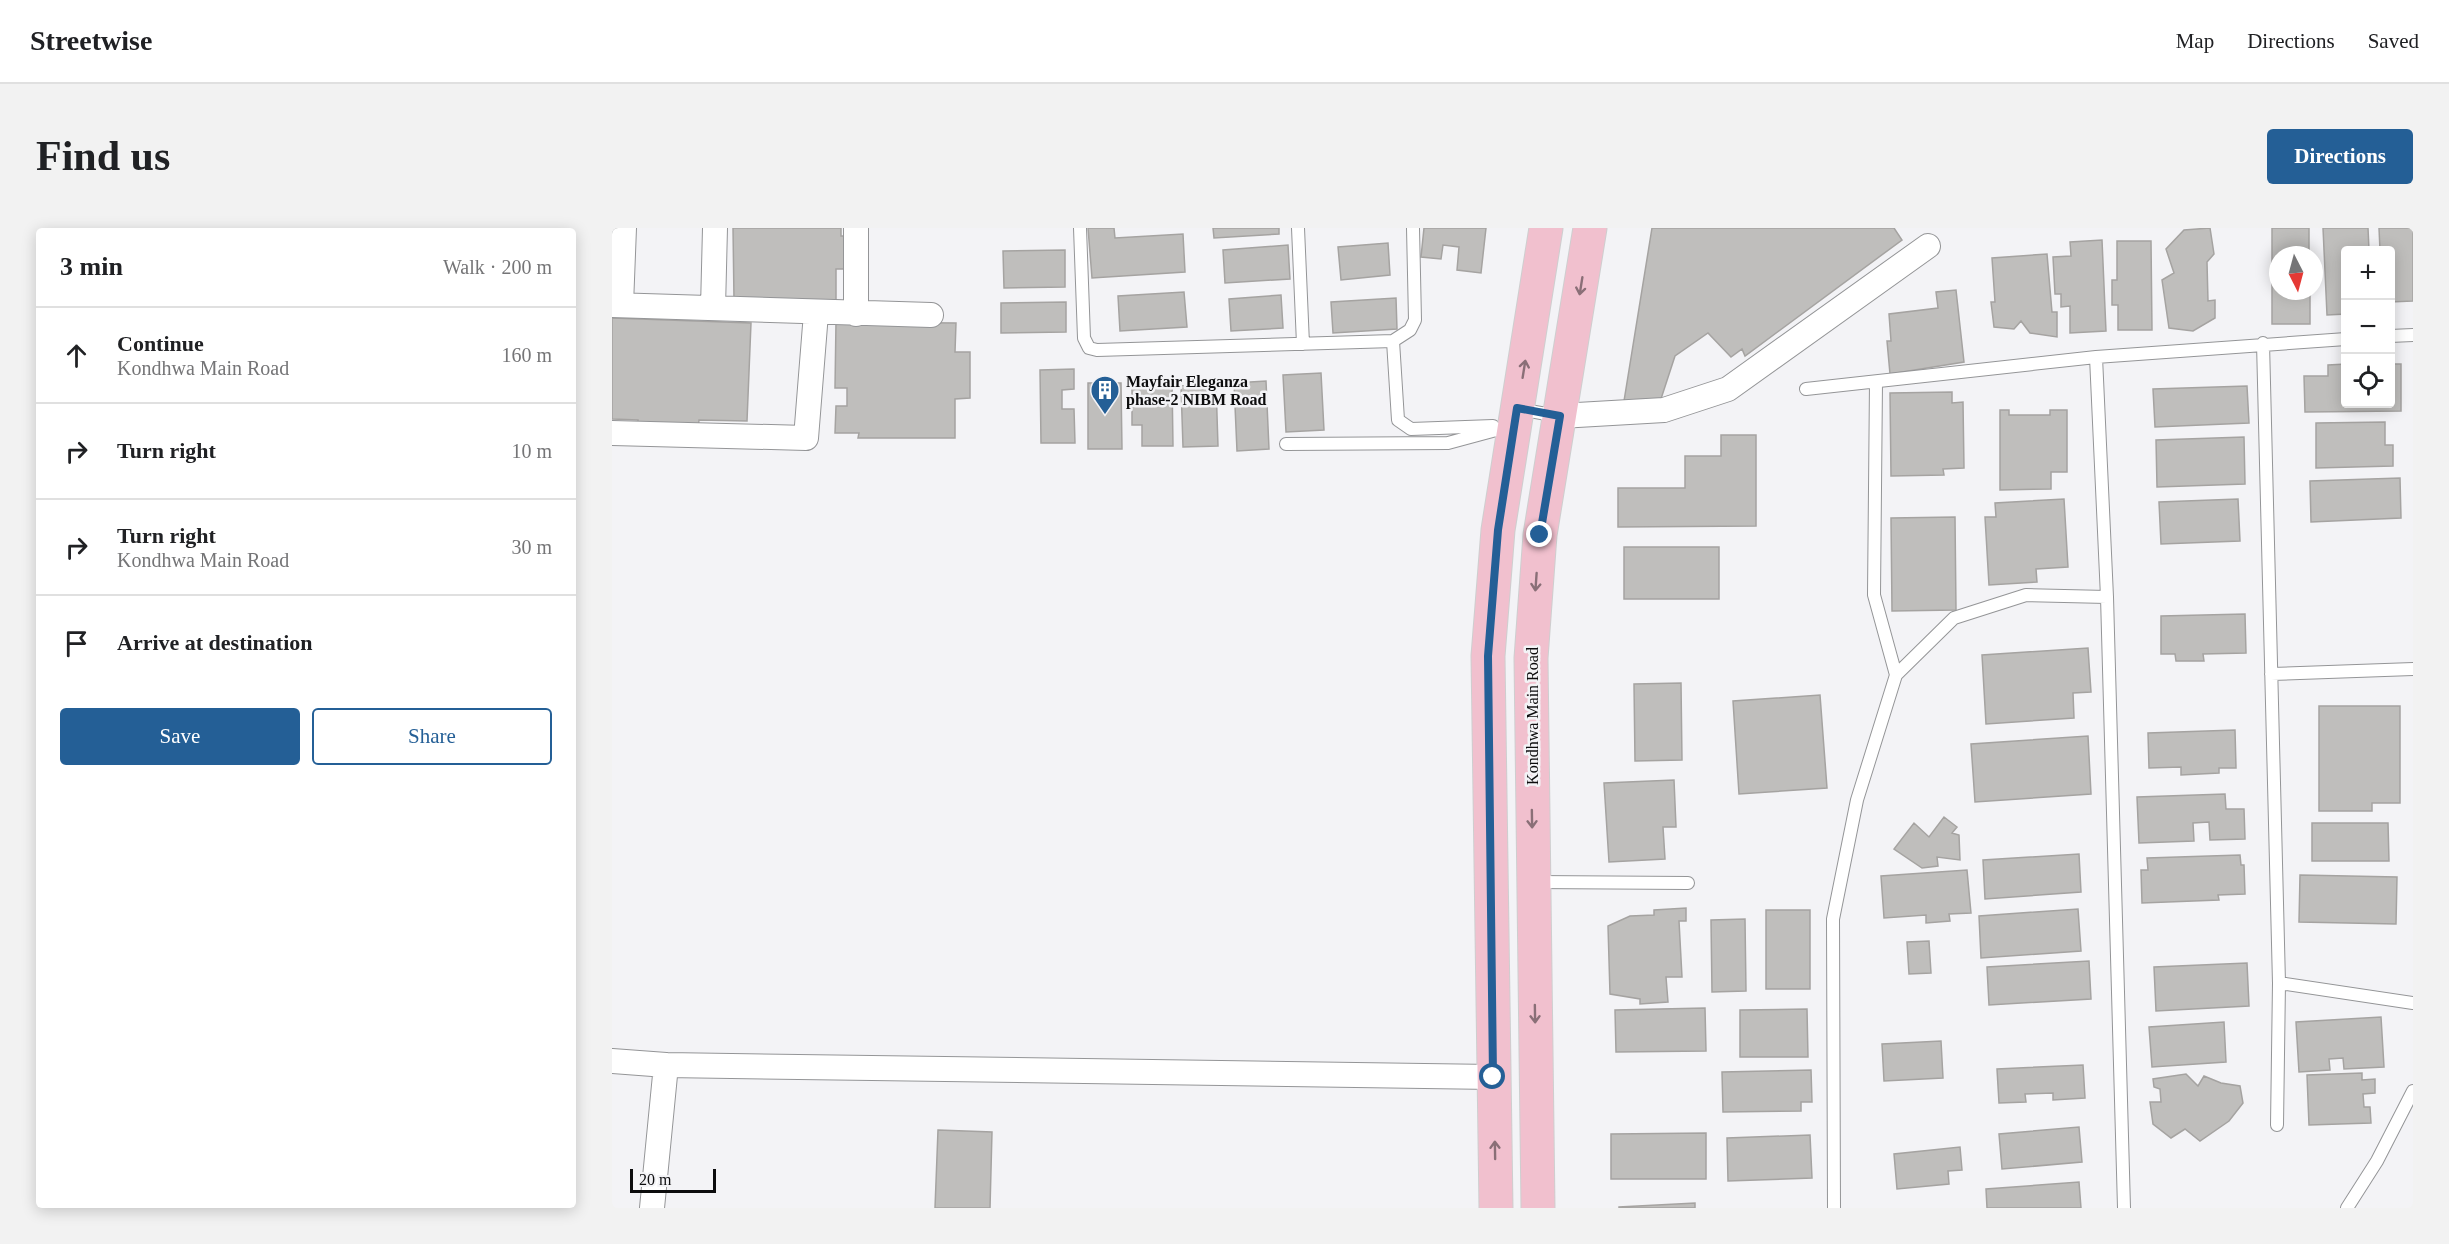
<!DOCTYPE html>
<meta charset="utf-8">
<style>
:root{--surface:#fff;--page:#f2f2f2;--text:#202124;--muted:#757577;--line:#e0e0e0;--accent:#245f96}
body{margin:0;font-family:"Times New Roman",serif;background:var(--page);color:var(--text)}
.controls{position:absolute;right:18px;top:18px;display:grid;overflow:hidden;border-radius:6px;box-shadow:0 3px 15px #0003}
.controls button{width:54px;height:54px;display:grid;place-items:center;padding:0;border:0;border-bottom:2px solid var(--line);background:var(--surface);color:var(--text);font:30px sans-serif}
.compass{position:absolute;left:1657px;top:18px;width:54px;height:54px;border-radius:50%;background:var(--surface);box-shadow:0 3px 15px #0003;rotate:174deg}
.scale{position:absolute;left:18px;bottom:15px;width:86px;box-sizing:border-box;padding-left:6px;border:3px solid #0c0c0d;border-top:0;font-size:16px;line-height:21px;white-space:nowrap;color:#0c0c0d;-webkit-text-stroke:4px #f3f3f6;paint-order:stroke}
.stop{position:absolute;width:18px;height:18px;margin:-14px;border:4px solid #245f96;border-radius:50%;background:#fff}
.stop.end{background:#245f96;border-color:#fff;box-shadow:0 2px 6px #0008}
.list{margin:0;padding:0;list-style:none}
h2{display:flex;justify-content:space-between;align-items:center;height:78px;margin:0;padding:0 24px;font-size:26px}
h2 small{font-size:20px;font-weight:400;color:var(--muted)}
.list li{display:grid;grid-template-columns:39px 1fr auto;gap:18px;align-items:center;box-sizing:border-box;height:96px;padding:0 24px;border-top:2px solid var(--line)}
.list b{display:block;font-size:22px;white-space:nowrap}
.list p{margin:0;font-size:20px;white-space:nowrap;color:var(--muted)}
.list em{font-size:20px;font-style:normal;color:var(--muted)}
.actions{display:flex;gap:12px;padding:18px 24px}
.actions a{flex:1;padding:14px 0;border:2px solid var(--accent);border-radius:6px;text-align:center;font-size:21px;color:var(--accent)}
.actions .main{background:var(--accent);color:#fff}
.icon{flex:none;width:33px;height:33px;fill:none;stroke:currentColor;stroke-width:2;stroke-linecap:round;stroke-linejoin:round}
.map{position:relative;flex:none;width:1801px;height:980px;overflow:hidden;border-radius:6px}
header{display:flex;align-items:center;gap:36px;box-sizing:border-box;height:84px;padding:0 30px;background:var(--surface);border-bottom:2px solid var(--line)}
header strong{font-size:28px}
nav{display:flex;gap:33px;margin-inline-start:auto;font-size:21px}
.intro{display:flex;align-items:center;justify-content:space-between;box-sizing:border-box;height:144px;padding:0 36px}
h1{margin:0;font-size:42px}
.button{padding:15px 27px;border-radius:6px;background:var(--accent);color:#fff;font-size:21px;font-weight:700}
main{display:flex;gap:36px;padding:0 36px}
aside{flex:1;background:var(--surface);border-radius:6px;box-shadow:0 3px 15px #0003}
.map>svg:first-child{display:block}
</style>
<header>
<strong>Streetwise</strong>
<nav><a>Map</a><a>Directions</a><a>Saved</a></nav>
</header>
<div class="intro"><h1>Find us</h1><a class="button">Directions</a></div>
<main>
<aside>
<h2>3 min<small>Walk · 200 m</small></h2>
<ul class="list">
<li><svg class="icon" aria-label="ahead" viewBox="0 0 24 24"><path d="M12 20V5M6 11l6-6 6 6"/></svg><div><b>Continue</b><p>Kondhwa Main Road</p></div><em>160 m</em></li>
<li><svg class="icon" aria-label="right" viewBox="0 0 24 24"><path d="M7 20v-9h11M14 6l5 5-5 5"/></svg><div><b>Turn right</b></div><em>10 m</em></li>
<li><svg class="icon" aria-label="right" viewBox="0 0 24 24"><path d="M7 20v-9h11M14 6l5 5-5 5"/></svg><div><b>Turn right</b><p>Kondhwa Main Road</p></div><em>30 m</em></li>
<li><svg class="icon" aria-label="arrive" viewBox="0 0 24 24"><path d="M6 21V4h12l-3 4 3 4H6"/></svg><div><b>Arrive at destination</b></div></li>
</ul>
<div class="actions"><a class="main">Save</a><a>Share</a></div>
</aside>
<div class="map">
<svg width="1801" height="980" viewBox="0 0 1801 980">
<rect width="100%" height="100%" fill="#f3f3f6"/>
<!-- building -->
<path fill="#bfbebc" stroke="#a5a3a1" stroke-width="1.5" d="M121 0H229V8H234L235 41H224V72H122Z
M476 0H502L503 10 571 6 573 44 480 50Z
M601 0H667V6L602 10Z
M812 0H874L869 45 845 42 847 19 831 17 829 31 809 29Z
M1040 0H1282L1290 12 1133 128 1130 121 1119 129 1096 105 1063 128 1047 177 1012 173Z
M1598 0 1602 26 1595 34 1596 73 1603 72V90L1581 103 1557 100 1550 52 1562 45 1554 21 1572 2Z
M1660 0H1697V27H1666V63H1698V96H1660Z
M1711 0H1756L1757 22H1734V86L1715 87Z
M1767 0H1801V73L1778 74V22H1768Z
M1490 12 1494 103 1458 105V78L1449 79V66H1443L1441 29 1459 28 1458 14Z
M1505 13H1539L1540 102H1506V77H1500V52H1505Z
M776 15 778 47 729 52 726 19Z
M676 17 678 51 613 55 611 22Z
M453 22V59L392 60 391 23Z
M1435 26 1440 84H1445V109L1418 105 1409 93 1402 101 1382 99 1379 74H1383L1380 30Z
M1344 62 1352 134 1278 146 1275 113H1279L1277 86 1326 80 1324 64Z
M572 64 575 99 508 103 506 68Z
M669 67 671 100 619 103 617 71Z
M784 70 785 101 721 105 719 74Z
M454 74V104L389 105V75Z
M0 90 139 95 135 193 87 192 86 201 26 199V192L0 191Z
M224 94 344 95 343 124H358V170L343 171V210H246L247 205H223L224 178H235V160H223Z
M1734 136V176H1778V136H1789V183L1693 184 1692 148H1716V137Z
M462 141V161L450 162V181H462L463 215H429L428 142Z
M709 145 712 202 674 204 671 147Z
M560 150 561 218H530V197H520V151Z
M654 153 657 221 625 223 622 155Z
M476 155H509L510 221H476Z
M604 156 606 218 571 219 569 158Z
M1635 158 1637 195 1543 199 1541 161Z
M1340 164V175L1351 174 1352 240 1331 241 1332 247 1279 248 1278 165Z
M1388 182H1397V187H1438V182H1455V244H1439V261L1388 262Z
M1773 194V217H1781V238L1704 240V195Z
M1109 207H1144V298L1006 299V260H1073V228H1109Z
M1632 209 1633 256 1545 259 1544 212Z
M1788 250 1789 290 1699 294 1698 253Z
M1452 271 1456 339 1424 341 1425 354 1377 357 1373 289H1384L1383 275Z
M1626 271 1628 313 1549 316 1547 274Z
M1343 289 1344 382 1280 383 1279 290Z
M1012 319H1107V371H1012Z
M1633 386 1634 425 1591 426 1592 433H1564L1563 426H1549V388Z
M1476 420 1479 464 1461 465 1462 490 1374 496 1370 427Z
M1069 455 1070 532 1023 533 1022 456Z
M1208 467 1215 560 1127 566 1121 473Z
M1707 478H1788V575H1760V583H1707Z
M1623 502 1624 540H1607V545L1569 547V539L1537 540 1536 505Z
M1476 508 1479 566 1363 574 1359 516Z
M1062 552 1064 599H1051L1053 631 997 634 992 555Z
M1613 566 1614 581H1632L1633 611 1598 612 1597 594 1581 595 1582 613 1527 615 1525 569Z
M1332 589 1345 599 1340 605 1347 607 1348 632 1325 629 1326 638 1310 640 1282 621 1302 595 1317 609Z
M1700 595H1776L1777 633H1700Z
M1467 626 1469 664 1373 671 1371 632Z
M1628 627 1629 637H1632L1633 666 1606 667 1607 672 1530 675 1529 642H1536L1535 630Z
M1355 642 1359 685 1337 686 1338 693 1314 695V687L1272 690 1269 648Z
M1688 647 1785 649 1784 696 1687 694Z
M1074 680V693H1067L1070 749H1054L1056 774 1028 776V771L998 766 996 698 1018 688 1042 687V682Z
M1466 681 1469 723 1369 730 1367 688Z
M1154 682H1198V761H1154Z
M1133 691 1134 763 1100 764 1099 692Z
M1317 713 1319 745 1297 746 1295 714Z
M1477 733 1479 771 1377 777 1375 739Z
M1635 735 1637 778 1544 783 1542 739Z
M1093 780 1094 823 1004 824 1003 782Z
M1195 781 1196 829H1128V782Z
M1769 789 1772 839 1732 841 1731 830 1717 831 1718 842 1687 844 1684 794Z
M1612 794 1614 834 1540 839 1537 799Z
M1329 813 1331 850 1272 853 1270 816Z
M1471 837 1473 870 1441 872V865L1413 866 1414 874 1387 875 1385 841Z
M1199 842 1200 874H1189V883L1111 884 1110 844Z
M1750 845V852L1763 851V865L1751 866 1752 879H1758L1759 895 1697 897 1695 847Z
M1574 846 1586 858 1592 848 1609 855 1628 858 1631 875 1617 893 1588 913 1573 901 1559 910 1541 896 1538 874H1549L1548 861 1542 859 1541 851Z
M1467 899 1470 934 1390 941 1387 906Z
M326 902 380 904 378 980H323Z
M1094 905V951H999V906Z
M1198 907 1200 950 1116 953 1115 910Z
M1348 919 1350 942 1336 943 1337 956 1285 961 1282 926Z
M1467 954 1469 980H1375L1374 961Z
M1083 975V980H1007V979Z"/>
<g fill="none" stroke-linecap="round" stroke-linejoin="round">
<!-- lane casing -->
<g stroke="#949597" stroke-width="14">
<path id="lane" d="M468 0 472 110 477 120 485 122 781 113 798 102 803 92 801 0
M686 0 691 116
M1778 108 1801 107
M781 113 786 192 799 201 881 198
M1651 115 1667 755 1665 897
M1484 129 1495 369 1512 980
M1264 154 1262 367 1284 447
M1194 161 1484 129 1734 111
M907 181 945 188
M674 216 836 215 899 198
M1659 446 1801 441
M922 654 1076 655
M1667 755 1801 775
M1222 980 1221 691 1245 572 1284 447 1342 390 1414 367 1495 369
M1735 980 1765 933 1801 863"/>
</g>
<!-- street casing -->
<g stroke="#949597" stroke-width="26">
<path id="street" d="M0 77 319 87
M9 77 12 0
M101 80 103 0
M244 86V0
M948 188 1052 182 1116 161 1316 18
M0 205 194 210 204 85
M0 833 54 837 881 849
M40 980 54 837"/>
</g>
<!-- primary casing -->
<g stroke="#cececf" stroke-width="35">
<path id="primary" d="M884 980 876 428 886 302 934 0
M926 980 919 430 928 307 978 0"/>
</g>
<!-- lane -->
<use href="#lane" stroke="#fff" stroke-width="12"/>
<!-- street -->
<use href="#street" stroke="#fff" stroke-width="24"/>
<!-- primary -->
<use href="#primary" stroke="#f1c0ce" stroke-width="33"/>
</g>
<!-- one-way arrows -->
<defs><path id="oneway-shaft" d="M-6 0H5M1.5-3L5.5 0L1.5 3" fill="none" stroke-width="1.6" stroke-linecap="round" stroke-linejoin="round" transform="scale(1.5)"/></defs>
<g stroke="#8a6f77">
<use href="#oneway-shaft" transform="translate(969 58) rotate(99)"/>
<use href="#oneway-shaft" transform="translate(912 141) rotate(-81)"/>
<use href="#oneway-shaft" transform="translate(924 354) rotate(94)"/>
<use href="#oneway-shaft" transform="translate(920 591) rotate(89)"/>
<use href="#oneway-shaft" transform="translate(923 786) rotate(89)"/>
<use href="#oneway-shaft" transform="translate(883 922) rotate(-91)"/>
</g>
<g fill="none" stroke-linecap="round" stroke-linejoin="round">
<!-- route -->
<path stroke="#245f96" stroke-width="8" d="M881 849 876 428 886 302 905 180 948 188 928 307"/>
</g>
<!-- icons -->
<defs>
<g id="building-pin" transform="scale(1.5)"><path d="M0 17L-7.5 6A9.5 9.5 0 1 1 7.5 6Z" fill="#245f96" stroke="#f3f3f6"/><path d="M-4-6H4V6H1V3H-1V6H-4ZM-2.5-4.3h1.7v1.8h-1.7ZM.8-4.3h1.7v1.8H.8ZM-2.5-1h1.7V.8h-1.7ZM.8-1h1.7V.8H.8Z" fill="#fff"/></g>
</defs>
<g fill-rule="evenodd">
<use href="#building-pin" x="493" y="162"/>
</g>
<g text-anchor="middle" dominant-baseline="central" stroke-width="5" stroke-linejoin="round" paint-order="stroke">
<!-- poi labels -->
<g font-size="16" font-weight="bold" fill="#0c0c0d" stroke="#f3f3f6" text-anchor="start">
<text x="514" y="153">Mayfair Eleganza<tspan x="514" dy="18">phase-2 NIBM Road</tspan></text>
</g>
<!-- street labels -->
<g font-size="16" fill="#0c0c0d" stroke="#f3f3f6">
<text transform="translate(920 488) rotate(-90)">Kondhwa Main Road</text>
</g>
</g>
</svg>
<div class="controls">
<button>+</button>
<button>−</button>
<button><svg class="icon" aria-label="locate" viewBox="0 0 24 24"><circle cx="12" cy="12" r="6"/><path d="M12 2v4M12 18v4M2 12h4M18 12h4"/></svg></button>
</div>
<svg class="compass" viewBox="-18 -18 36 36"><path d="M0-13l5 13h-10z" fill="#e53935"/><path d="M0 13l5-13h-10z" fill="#757577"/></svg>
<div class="scale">20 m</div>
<div class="stop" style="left:881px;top:849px"></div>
<div class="stop end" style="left:928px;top:307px"></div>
</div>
</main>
